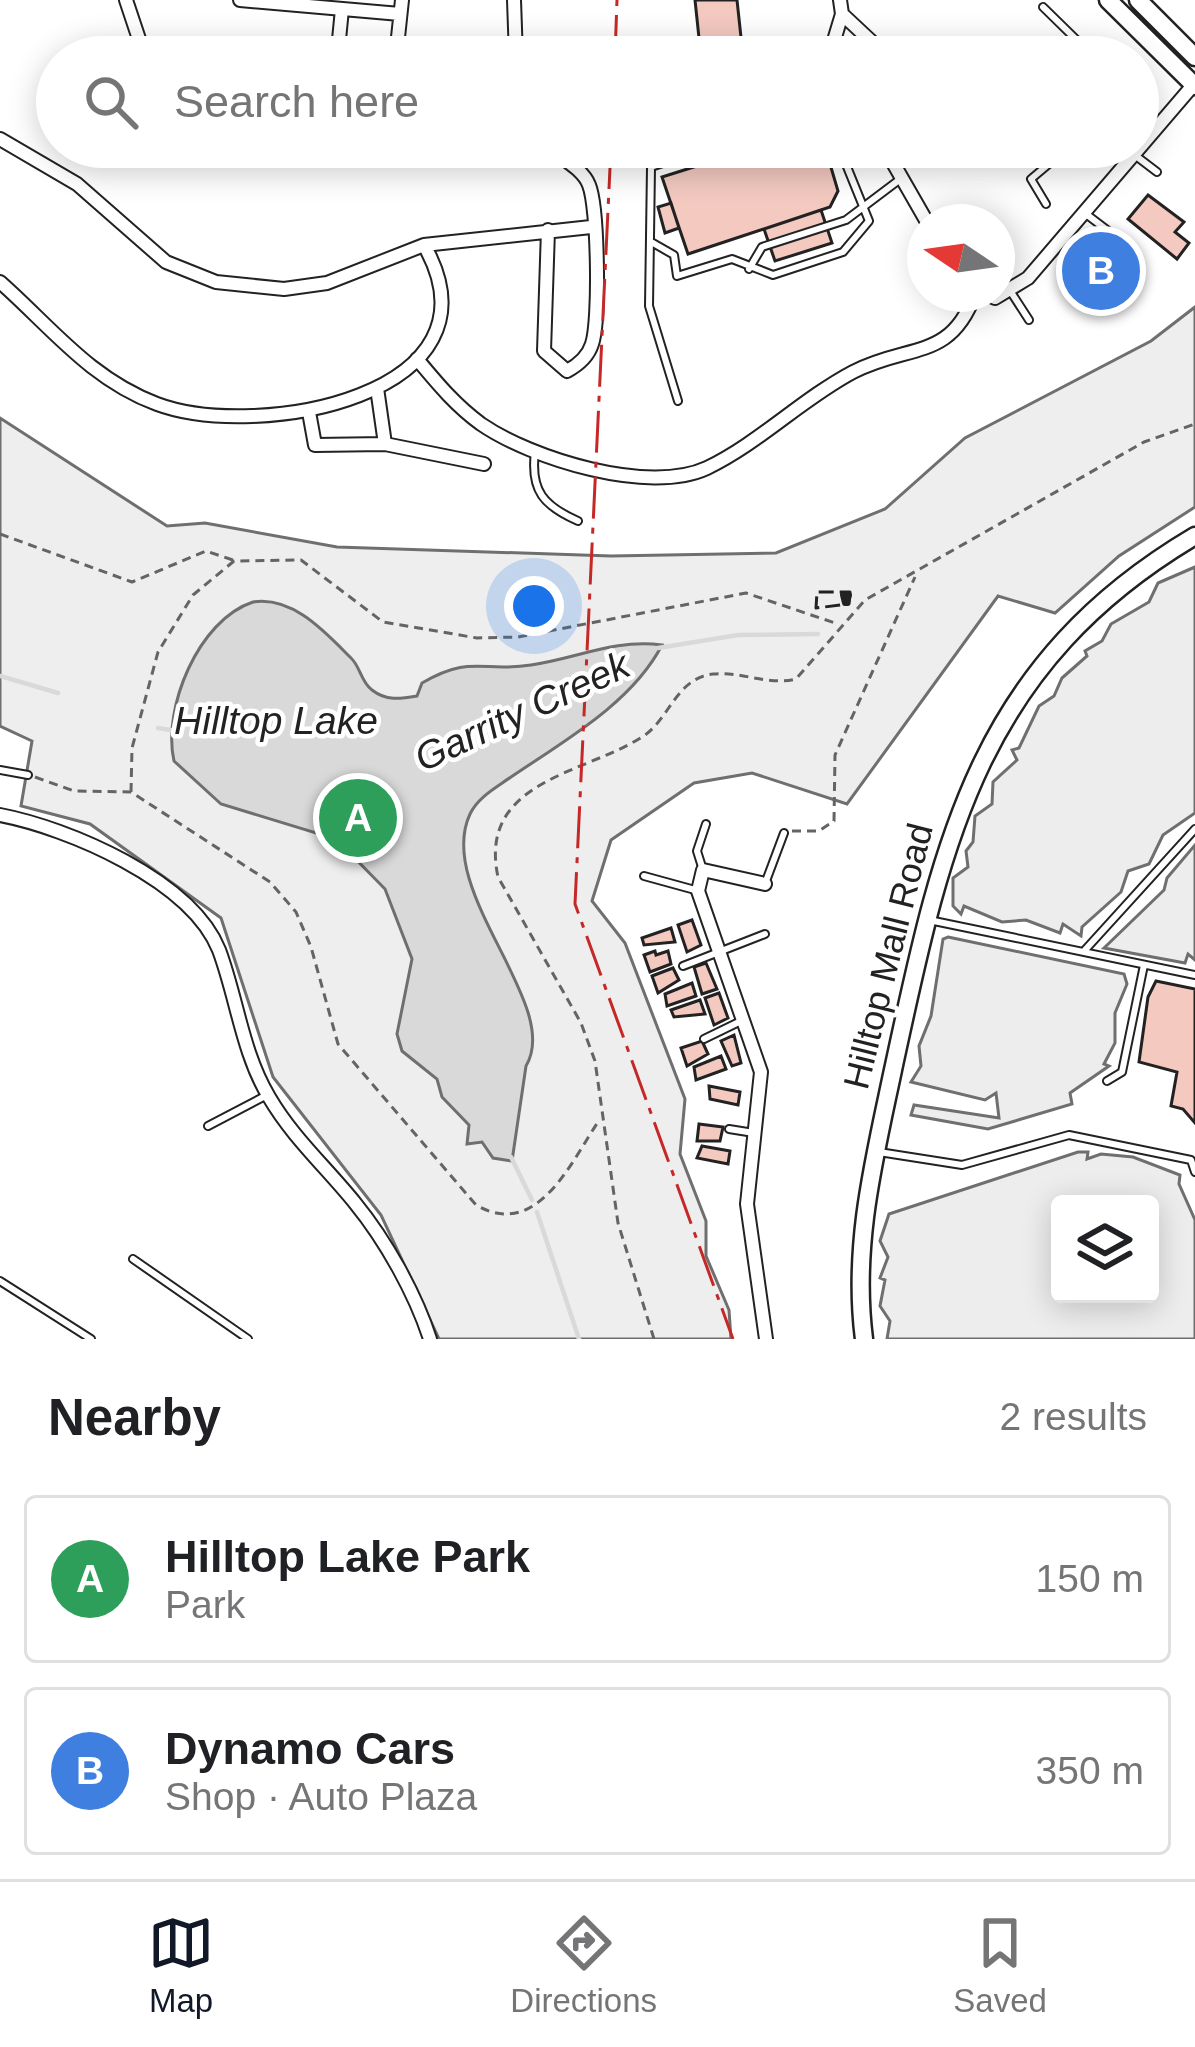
<!DOCTYPE html>
<meta charset="utf-8">
<style>
:root{--surface:#fff;--page:#f6f6f6;--text:#202124;--muted:#757577;--line:#e0e0e0;--accent:#111827}
body{margin:0;font-family:Arial,sans-serif;background:var(--page);color:var(--text)}
.controls{position:absolute;right:36px;bottom:36px;display:grid;overflow:hidden;border-radius:12px;box-shadow:0 6px 30px #0003}
.controls button{width:108px;height:108px;display:grid;place-items:center;padding:0;border:0;border-bottom:3px solid var(--line);background:var(--surface);color:var(--text);font:60px sans-serif}
.compass{position:absolute;left:907px;top:204px;width:108px;height:108px;border-radius:50%;background:var(--surface);box-shadow:0 6px 30px #0003;rotate:283deg}
.you{position:absolute;left:534px;top:606px;width:42px;height:42px;margin:-30px;border:9px solid #fff;border-radius:50%;background:#1a73e8;box-shadow:0 0 0 18px #1a73e833}
.badge{display:grid;place-items:center;width:78px;height:78px;border-radius:50%;background:var(--accent);color:#fff;font-size:39px;font-weight:700}
.pin{position:absolute;translate:-50% -50%;border:6px solid #fff;box-shadow:0 3px 12px #0006}
.list{margin:0;padding:0;list-style:none}
h2{display:flex;justify-content:space-between;align-items:center;height:156px;margin:0;padding:0 48px;font-size:51px}
h2 small{font-size:39px;font-weight:400;color:var(--muted)}
.list li{display:grid;grid-template-columns:78px 1fr auto;gap:36px;align-items:center;box-sizing:border-box;height:168px;margin:0 24px 24px;padding:0 24px;border:3px solid var(--line);border-radius:12px}
.list b{display:block;font-size:45px;white-space:nowrap}
.list p{margin:0;font-size:39px;white-space:nowrap;color:var(--muted)}
.list em{font-size:39px;font-style:normal;color:var(--muted)}
.icon{flex:none;width:66px;height:66px;fill:none;stroke:currentColor;stroke-width:2;stroke-linecap:round;stroke-linejoin:round}
.map{position:relative;flex:none;width:1195px;height:1339px;overflow:hidden}
.search{position:absolute;background:var(--surface);box-shadow:0 6px 30px #0003;left:36px;right:36px;top:36px;height:132px;display:flex;align-items:center;gap:30px;box-sizing:border-box;padding:0 42px;border-radius:66px;color:var(--muted);font-size:45px}
.sheet{height:540px;background:var(--surface)}
nav{display:flex;justify-content:space-around;align-items:center;box-sizing:border-box;height:168px;border-top:3px solid var(--line);background:var(--surface);font-size:33px;color:var(--muted)}
nav a{display:grid;justify-items:center;gap:6px}
nav .on{color:var(--accent)}
.map>svg:first-child{display:block}
</style>
<div class="map">
<svg width="1195" height="1339" viewBox="0 0 1195 1339">
<rect width="100%" height="100%" fill="#fff"/>
<!-- green -->
<path fill="#eee" stroke="#6f6f6f" stroke-width="3" d="M1195 307V507L1119 556 1055 613 998 596 847 804 752 773 694 783 611 840 592 901 625 943 685 1099 680 1154 706 1221V1256L729 1310 731 1339H439L381 1215 273 1077 221 918 90 824 21 806 32 741 0 726V418L167 526 205 523 337 547 611 556 776 553 885 509 965 438 1151 341Z"/>
<!-- parking -->
<path fill="#ededed" stroke="#6f6f6f" stroke-width="3" fill-rule="evenodd" d="M1195 567V813L1163 835 1149 864 1128 871 1121 892 1082 927 1081 936 1063 924 1060 933 1026 920 1002 922 964 906 961 914 953 906V878L968 867 966 851 973 842 975 816 992 804 993 782 1017 760 1012 750 1019 748 1039 706 1054 696 1062 678 1087 656 1085 651 1102 641 1111 624 1149 602 1158 583Z
M1195 845V960L1188 954 1185 963 1104 948 1164 890 1167 878Z
M948 937 1124 974 1127 984 1115 1013V1043L1104 1064 1109 1066 1070 1093 1072 1104 988 1129 911 1115 914 1105 999 1118 996 1093 985 1100 911 1082 921 1066 919 1046 931 1016 943 939Z
M1078 1152H1088L1087 1159 1101 1154 1133 1157 1180 1175 1179 1184 1195 1220V1339H887L890 1321 880 1306 885 1280 880 1278 888 1257 880 1241 889 1214ZM1060 1204H1150V1294H1060Z"/>
<!-- water -->
<path fill="#d9d9d9" stroke="#6f6f6f" stroke-width="3" d="M253 602C293 596 325 632 351 658 360 666 361 682 372 690 386 701 400 699 417 696L422 683C472 654 482 673 531 665 579 658 613 639 662 645 632 703 564 741 511 777 497 787 478 797 470 814 434 891 563 1005 526 1066L512 1161 493 1158 482 1142 467 1144 469 1125 442 1097 437 1079 402 1051 397 1034 412 959 385 889 336 839 221 804 174 761C162 709 198 620 253 602Z"/>
<g fill="none" stroke-linecap="round" stroke-linejoin="round">
<!-- stream -->
<path stroke="#d9d9d9" stroke-width="4.5" d="M658 648 738 635 818 634
M0 676 58 693
M158 728 176 731
M511 1157 532 1200
M537 1212 579 1339"/>
</g>
<!-- building -->
<path fill="#f3c9c0" stroke="#222" stroke-width="3" d="M695 0H737L743 56 701 57Z
M757 147H825L838 191 830 207 688 254 662 177Z
M1148 195 1184 222 1175 232 1189 243 1177 259 1128 219Z
M671 203 679 228 665 233 658 207Z
M821 210 832 243 775 261 764 229Z
M692 920 701 945 687 952 678 925Z
M671 928 675 942 644 945 642 938Z
M655 951 656 955 668 951 671 964 650 972 644 955Z
M706 963 717 989 702 994 694 967Z
M673 968 679 980 658 993 652 976Z
M1156 981 1195 989V1123L1183 1109 1171 1106 1177 1072 1139 1062 1148 997Z
M692 983 696 996 667 1006 665 994Z
M719 993 728 1018 714 1025 705 998Z
M700 1000 705 1014 674 1017 671 1010Z
M734 1035 741 1063 732 1066 721 1041Z
M702 1041 708 1054 687 1066 681 1048Z
M721 1056 726 1069 696 1080 694 1067Z
M709 1086 740 1092 738 1105 710 1099Z
M699 1124 723 1127 720 1141H697Z
M702 1146 730 1151 728 1164 697 1158Z"/>
<g fill="none" stroke-linecap="round" stroke-linejoin="round">
<!-- lane casing -->
<g stroke="#222" stroke-width="10">
<path id="lane" d="M1043 7 1094 57
M1090 51 1108 49 1116 57
M1138 94V107
M1136 156 1157 172
M1046 204 1031 179 1069 147
M1086 214 1107 230
M653 243 674 255 677 276 732 259 773 275 843 252 869 221 839 147
M749 269 762 247 846 220 899 180
M1009 289 1029 320
M678 401 649 306 651 167 710 147
M535 452C530 491 544 506 578 521
M0 770 28 775
M703 870 697 851 706 824
M644 876 695 890
M766 881 784 833
M929 920 1195 975
M1085 950 1195 829
M683 966 765 934
M704 1039 741 1021
M1107 1081 1122 1072 1144 965
M208 1126 267 1095
M729 1129 754 1133
M879 1152 962 1165 1069 1135 1191 1160 1195 1172
M133 1259 248 1339
M0 1281 91 1339"/>
</g>
<!-- street casing -->
<g stroke="#222" stroke-width="16">
<path id="street" d="M126 0 145 57
M240 0 400 14
M514 0 516 57
M342 9 338 50 396 56 402 0
M842 14 888 57
M829 57 842 14 840 0
M0 139 77 184 166 262 216 282 284 289 327 283 424 245 591 227
M265 147H314
M548 147C561 158 583 169 589 185 598 207 600 320 592 344 588 357 578 365 567 371L544 351 548 230
M884 147 927 222
M0 282C51 327 90 379 157 404 256 441 510 396 424 245
M986 294 995 298 1028 278 1195 83
M417 359C437 383 455 405 481 424 532 459 649 495 707 468 759 443 802 399 853 372 908 343 950 362 975 294
M377 388 385 444
M309 412 315 445 385 444 484 464
M0 815C68 828 191 880 219 950 237 998 242 1052 269 1097 293 1138 326 1167 355 1203 386 1241 415 1293 430 1339
M765 884 703 870 698 891 761 1072 747 1204 766 1339"/>
</g>
<!-- secondary casing -->
<g stroke="#222" stroke-width="21">
<path id="secondary" d="M1108 0 1195 86
M1138 0 1195 57
M864 1339C852 1246 874 1160 893 1070 942 842 977 665 1195 536"/>
</g>
<!-- path -->
<path stroke="#646464" stroke-width="3" stroke-dasharray="9 6" stroke-linecap="butt" d="M0 534 132 582 206 551 233 560
M35 777 74 791 131 792 270 882 296 912 311 947 338 1044 476 1205C537 1240 570 1164 598 1122
M131 792 132 748 158 652 193 595 234 561 301 560 383 622 477 638 518 637 746 593 838 624
M792 831H819L834 821 835 755 915 577
M654 1339 618 1223 595 1061 581 1023 498 877C477 779 588 774 645 735 670 717 677 678 713 674 741 671 768 686 796 679L865 600 1144 442 1195 424"/>
<!-- lane -->
<use href="#lane" stroke="#fff" stroke-width="6"/>
<!-- street -->
<use href="#street" stroke="#fff" stroke-width="12"/>
<!-- secondary -->
<use href="#secondary" stroke="#fff" stroke-width="16"/>
<!-- fence -->
<path stroke="#222" stroke-width="3" stroke-dasharray="15 6" stroke-linecap="butt" d="M850 592 849 604 816 608 817 592Z"/>
<!-- wall -->
<path stroke="#222" stroke-width="6" d="M845 603 843 595H849L847 603"/>
<!-- power -->
<path stroke="#c62828" stroke-width="3" stroke-dasharray="42 9 6 9" stroke-linecap="butt" d="M615 57 617 0
M611 147 575 904 733 1339"/>
</g>
<g text-anchor="middle" dominant-baseline="central" stroke-width="9" stroke-linejoin="round" paint-order="stroke">
<!-- street labels -->
<g font-size="36" fill="#222" stroke="#fff">
<text transform="translate(888 956) rotate(-76)">Hilltop Mall Road</text>
</g>
<!-- water labels -->
<g font-size="39" font-style="italic" fill="#222" stroke="#fff">
<text transform="translate(522 711) rotate(-25)">Garrity Creek</text>
<text x="276" y="720">Hilltop Lake</text>
</g>
</g>
</svg>
<div class="controls">
<button><svg class="icon" aria-label="layers" viewBox="0 0 24 24"><path d="M12 4l9 5-9 5-9-5zM3 14l9 5 9-5"/></svg></button>
</div>
<svg class="compass" viewBox="-18 -18 36 36"><path d="M0-13l5 13h-10z" fill="#e53935"/><path d="M0 13l5-13h-10z" fill="#757577"/></svg>
<div class="you"></div>
<div class="pin badge" style="left:358px;top:818px;background:#2e9e5b">A</div>
<div class="pin badge" style="left:1101px;top:271px;background:#3f7fe0">B</div>
<div class="search"><svg class="icon" aria-label="search" viewBox="0 0 24 24"><circle cx="10" cy="10" r="6"/><path d="M15 15l6 6"/></svg>Search here</div>
</div>
<section class="sheet">
<h2>Nearby<small>2 results</small></h2>
<ul class="list">
<li><span class="badge" style="background:#2e9e5b">A</span><div><b>Hilltop Lake Park</b><p>Park</p></div><em>150 m</em></li>
<li><span class="badge" style="background:#3f7fe0">B</span><div><b>Dynamo Cars</b><p>Shop · Auto Plaza</p></div><em>350 m</em></li>
</ul>
</section>
<nav>
<a class="on"><svg class="icon" aria-label="map" viewBox="0 0 24 24"><path d="M3 6l6-2 6 2 6-2v14l-6 2-6-2-6 2zM9 4v14M15 6v14"/></svg>Map</a>
<a><svg class="icon" aria-label="directions" viewBox="0 0 24 24"><path d="M12 3l9 9-9 9-9-9zM9 14v-3h6M13 9l2 2-2 2"/></svg>Directions</a>
<a><svg class="icon" aria-label="saved" viewBox="0 0 24 24"><path d="M7 4h10v16l-5-4-5 4z"/></svg>Saved</a>
</nav>
